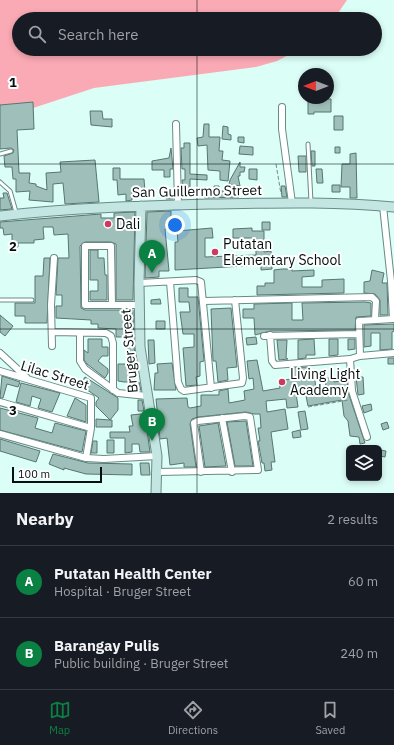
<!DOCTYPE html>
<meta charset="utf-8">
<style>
:root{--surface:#171b24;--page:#20242c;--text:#f1f3f6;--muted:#9ea1a6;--line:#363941;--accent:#0b8043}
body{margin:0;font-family:"IBM Plex Sans",sans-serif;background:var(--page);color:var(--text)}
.controls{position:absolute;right:12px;bottom:12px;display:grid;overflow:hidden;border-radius:6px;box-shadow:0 2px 6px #0003}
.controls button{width:36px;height:36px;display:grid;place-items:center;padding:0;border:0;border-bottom:1px solid var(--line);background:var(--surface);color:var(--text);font:20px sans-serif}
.compass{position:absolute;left:298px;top:68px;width:36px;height:36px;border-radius:50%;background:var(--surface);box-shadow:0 2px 6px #0003;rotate:270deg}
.scale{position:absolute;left:12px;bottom:10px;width:90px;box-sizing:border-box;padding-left:4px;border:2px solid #04100e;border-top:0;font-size:11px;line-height:14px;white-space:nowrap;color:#04100e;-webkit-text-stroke:3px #fff;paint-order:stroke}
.you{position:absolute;left:175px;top:225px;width:14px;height:14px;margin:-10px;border:3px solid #fff;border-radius:50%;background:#1a73e8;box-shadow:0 0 0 6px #1a73e833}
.badge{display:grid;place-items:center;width:26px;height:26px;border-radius:50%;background:var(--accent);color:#fff;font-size:13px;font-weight:700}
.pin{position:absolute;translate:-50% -33px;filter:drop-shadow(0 1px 2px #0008)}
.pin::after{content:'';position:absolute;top:21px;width:14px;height:12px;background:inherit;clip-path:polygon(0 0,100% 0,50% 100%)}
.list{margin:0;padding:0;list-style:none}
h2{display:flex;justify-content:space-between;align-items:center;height:52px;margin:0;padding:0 16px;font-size:17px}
h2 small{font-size:13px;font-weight:400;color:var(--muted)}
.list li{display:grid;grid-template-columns:26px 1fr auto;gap:12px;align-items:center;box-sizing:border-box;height:72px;padding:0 16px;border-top:1px solid var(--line)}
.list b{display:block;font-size:15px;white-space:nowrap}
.list p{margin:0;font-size:13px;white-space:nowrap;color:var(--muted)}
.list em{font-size:13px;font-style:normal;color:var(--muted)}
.icon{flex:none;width:22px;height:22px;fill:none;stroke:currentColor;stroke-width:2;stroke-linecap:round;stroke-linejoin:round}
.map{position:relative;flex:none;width:394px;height:493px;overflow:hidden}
.search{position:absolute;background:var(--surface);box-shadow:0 2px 6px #0003;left:12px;right:12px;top:12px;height:44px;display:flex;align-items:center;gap:10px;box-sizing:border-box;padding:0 14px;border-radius:22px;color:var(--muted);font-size:15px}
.sheet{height:196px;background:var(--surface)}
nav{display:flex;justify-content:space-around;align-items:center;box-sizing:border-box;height:56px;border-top:1px solid var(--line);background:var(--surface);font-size:11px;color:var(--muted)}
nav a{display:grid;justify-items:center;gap:2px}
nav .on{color:var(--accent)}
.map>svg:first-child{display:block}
</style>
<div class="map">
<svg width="394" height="493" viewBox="0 0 394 493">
<rect width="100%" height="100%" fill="#dbfef7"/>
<!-- water -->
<path fill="#faaab4" d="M0 0H347L334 19H19V49H300L277 61 256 67 94 88 27 110 0 115Z"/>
<!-- building -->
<path fill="#9fc0ba" stroke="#577671" d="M321 99H331V112H314V114H308V101H321Z
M33 102 34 129 17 130 19 173H30L29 183 36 184V186L47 190 46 173 61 172 60 162 95 160 99 202 65 204 63 183 53 184V202L29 200 30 191 16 192V179H13L12 167H5L4 156 13 153 14 150 11 148 0 149V105Z
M90 111H102L103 119H112V127L91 125Z
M334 116H343V130H334Z
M204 124H209V137H220L219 151H223L222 160 230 161 228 181 220 180V171L208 170 207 145 198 146 197 138 203 137Z
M223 126 228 127V134L231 135V140L222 139Z
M238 137H244V143L238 142Z
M184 143H190V174L207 175V180L190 179V190H183L182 180H185V169H182L181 148H184Z
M240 146 253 147V155L239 154Z
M335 147H340V153H335Z
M171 148 173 169H170V177H164V170H152V161L169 158Z
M311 151H315V166H312Z
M356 153 357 198H350V187H341L342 164H350V154Z
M298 156H306V172H299Z
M240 162V167H245L244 172H240V176H238L240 186 229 184 230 180Z
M113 168H120V179H144L145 192H132V200L126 201V194L118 195 117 180H113Z
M249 169H257V180L249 179Z
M316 169H322L323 183H317Z
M332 185H340V192H332Z
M214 186H219V191H227V194H239V197L205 198 204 194H214Z
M281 186H285L287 197H282Z
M166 190H173V199H166Z
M3 193H7L12 209 0 210V198H4Z
M171 211V229H165L169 271H159V277L145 278 147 212Z
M135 212 133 300H116V244L111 242H85L80 246 81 308 85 310H133L134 347 138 372H135V382H124L118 381V364H129L127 337H116V329L98 328V324H91V320L56 318V306H62V295H56L58 258H69L68 234 54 235 53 227H43L44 239 34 240V243H18V247L12 248V234L4 235 3 228H0V222L101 214V218H114V213Z
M262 222H270V230H262Z
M212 228 213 238H205V257L256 255V238H233V229L252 228V231H264V252L271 251 272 269 261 270V265L175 270V242H178L177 231Z
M90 250H98V258H104L105 275H107V300H90V291H98V280H90Z
M44 258H50L47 323H25V316H15V303H35V276H43Z
M282 269H292V271L314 270V276L302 277V287H322V280L344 279V293L257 295V286H265V283H274V270Z
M372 270 384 273 382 283H387L388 315H380V300L375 294 364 293V282L370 281Z
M179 288H188V297H198L204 361 200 362V376L196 377 197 385 186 386 183 348 194 347V334H183L180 312H190L189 302H179Z
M160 299 161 304H151V300Z
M365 302 371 303V316L356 317 355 330 270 331 255 335 254 318H243V309H254V304L292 303V320H303L302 303Z
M231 308 237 367 227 368 228 380 218 382 216 361H213L211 309Z
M0 315 13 326 5 336 0 332Z
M156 321H165V329H156Z
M394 324V331L392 332V349L380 350V333H371V346L364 347V325Z
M256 337 257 344 247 345 246 338Z
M88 339H102V347H108V356H102L98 361 108 369V373L105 378 87 364 84 360V350L88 353Z
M314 339 315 355H306V358L298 359V340Z
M329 339H338V355L329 356Z
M348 339H355V349L348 350Z
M148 340H154L155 363 149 364Z
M277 340H287L286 358 288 359 279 360Z
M388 358H394V364H388Z
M257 360 263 391 280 388 279 381 291 379 290 368 308 367 309 374 314 373 316 389 326 388 325 378H334V382L347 380 348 392 365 443 360 444 359 437 350 436 348 421 344 416 342 400 308 406 305 391 296 393 298 407 287 408 286 399 266 401 267 412 285 409 288 429 271 432 275 462H271L272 470 265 471 264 463H262L258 441H260L258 428H261L260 414H254L246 412 198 417 192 419 190 424 196 467H184V463L170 465 167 438 160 439 156 399 187 398 188 407 190 408 201 406V395H219V391L228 389 229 403 245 400 244 391 254 389 253 378 249 379 247 361Z
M172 363 176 390H154L155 373H158L157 364Z
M2 376 20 382 18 387 7 384 3 398H0Z
M85 377 118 398V410L110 420H112V427H96V419L110 420 96 406V402L99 398 80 385Z
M356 377H363L364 394 358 395Z
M136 382H139L141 390H136Z
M21 383 60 393 52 412 38 408 41 399 32 396 30 406 16 402Z
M75 398 86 405V422L67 416Z
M138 400H142L144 411H138Z
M371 404 372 410 364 413 362 406Z
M0 408 38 418 35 428 52 433 55 423 86 431 82 452 0 430Z
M305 411 308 429 301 430 298 412Z
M141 414 143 424 146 423 150 452H140L139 444H132V452L125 453V438H110V432H130L129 426H133L131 415Z
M246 421 253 466H235L227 422Z
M387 422 389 428 383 430 381 424Z
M218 423 226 466 205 467 199 426Z
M300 430 301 437 293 438 292 432Z
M0 439 40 451 36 462 0 451Z
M107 440H114V453H107Z
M93 441H97V453H91Z
M380 450 386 451 385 457 380 456Z
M53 454 88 463 132 464V475L86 474 64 468V470L49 464Z
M140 463H149L150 475H141Z"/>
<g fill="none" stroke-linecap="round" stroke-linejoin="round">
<!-- lane casing -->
<g stroke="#6a8a85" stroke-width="5">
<path id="lane" d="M308 144 311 202
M0 154 11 151
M0 182 10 191 16 212
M0 300H32"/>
</g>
<!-- street casing -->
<g stroke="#6a8a85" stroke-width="8">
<path id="street" d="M282 107V129L292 203
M176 124 178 205
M383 206 391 281 393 319
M170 282 178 382 181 389 184 391 242 383 243 378 235 300
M139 283 196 280 201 282 211 388
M204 301 372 297 376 301 375 319
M112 305 111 246H85V305C103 305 121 305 139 305
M52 332 106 333 111 336 113 343V390
M80 333V361L85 369 118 393 147 396
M270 335 272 361 275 365 350 359 360 356 394 353
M264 336 359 334
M52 346 51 305 54 258
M0 353 27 378
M360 356 359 321 394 319
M350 359 352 391 367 437
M0 371 91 398V428L86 458
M0 402 91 428
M222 418 232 472
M0 434 86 458 104 459 157 456
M158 472 258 470 250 417 245 416 198 421 194 423 201 472"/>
</g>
<!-- secondary casing -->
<g stroke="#6a8a85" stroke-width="11">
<path id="secondary" d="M141 206 139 283 140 347 157 456 156 493
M0 216C69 208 139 206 209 204 271 203 332 201 394 207"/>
</g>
<!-- path -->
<path stroke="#748c87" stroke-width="1" stroke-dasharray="4 2" stroke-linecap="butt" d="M276 164 281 194
M308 407 349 400"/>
<!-- lane -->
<use href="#lane" stroke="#fff" stroke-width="3"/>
<!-- street -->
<use href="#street" stroke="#fff" stroke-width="6"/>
<!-- secondary -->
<use href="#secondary" stroke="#c3e6e2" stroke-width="9"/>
</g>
<!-- grid -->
<path fill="none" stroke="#04100e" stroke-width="1" stroke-opacity="0.55" d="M197 0V19M197 49V493M0 164H394M0 329H394"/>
<!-- markers -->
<g fill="#cb3b5d" stroke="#fff" stroke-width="1.5">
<circle cx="108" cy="224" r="4"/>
<circle cx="215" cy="252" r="4"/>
<circle cx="282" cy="382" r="4"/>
</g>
<g text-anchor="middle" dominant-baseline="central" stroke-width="4" stroke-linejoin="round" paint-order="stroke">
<!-- street labels -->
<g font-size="14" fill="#04100e" stroke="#fff">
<text transform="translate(197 191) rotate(-1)">San Guillermo Street</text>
<text transform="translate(129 351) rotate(-95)">Bruger Street</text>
<text transform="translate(55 375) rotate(17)">Lilac Street</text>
</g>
<!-- poi labels -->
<g font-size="14" fill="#04100e" stroke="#fff" text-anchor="start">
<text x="116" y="224">Dali</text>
<text x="223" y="244">Putatan<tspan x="223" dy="16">Elementary School</tspan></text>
<text x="290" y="374">Living Light<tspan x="290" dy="16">Academy</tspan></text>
</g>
</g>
<g font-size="13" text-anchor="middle" font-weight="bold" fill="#04100e" stroke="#fff" stroke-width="4" stroke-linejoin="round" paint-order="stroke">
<text x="13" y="87">1</text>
<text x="13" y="251">2</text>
<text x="13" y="415">3</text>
</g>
</svg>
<div class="controls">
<button><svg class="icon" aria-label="layers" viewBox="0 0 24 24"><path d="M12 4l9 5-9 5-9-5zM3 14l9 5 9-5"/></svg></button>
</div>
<svg class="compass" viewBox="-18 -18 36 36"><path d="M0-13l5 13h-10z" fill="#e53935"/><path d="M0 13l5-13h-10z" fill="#9ea1a6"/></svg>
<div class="scale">100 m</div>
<div class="you"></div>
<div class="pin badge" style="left:152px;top:273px">A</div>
<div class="pin badge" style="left:152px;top:441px">B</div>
<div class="search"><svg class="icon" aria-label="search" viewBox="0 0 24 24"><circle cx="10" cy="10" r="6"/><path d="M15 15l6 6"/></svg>Search here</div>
</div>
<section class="sheet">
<h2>Nearby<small>2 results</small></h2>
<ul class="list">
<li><span class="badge">A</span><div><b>Putatan Health Center</b><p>Hospital · Bruger Street</p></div><em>60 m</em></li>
<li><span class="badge">B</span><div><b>Barangay Pulis</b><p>Public building · Bruger Street</p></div><em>240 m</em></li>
</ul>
</section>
<nav>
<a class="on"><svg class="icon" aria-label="map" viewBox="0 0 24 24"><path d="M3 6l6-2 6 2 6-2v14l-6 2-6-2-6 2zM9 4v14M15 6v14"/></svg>Map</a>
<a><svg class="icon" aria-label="directions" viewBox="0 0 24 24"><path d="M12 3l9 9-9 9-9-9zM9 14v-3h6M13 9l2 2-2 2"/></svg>Directions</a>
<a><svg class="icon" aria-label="saved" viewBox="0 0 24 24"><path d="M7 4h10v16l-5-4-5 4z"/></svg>Saved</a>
</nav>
